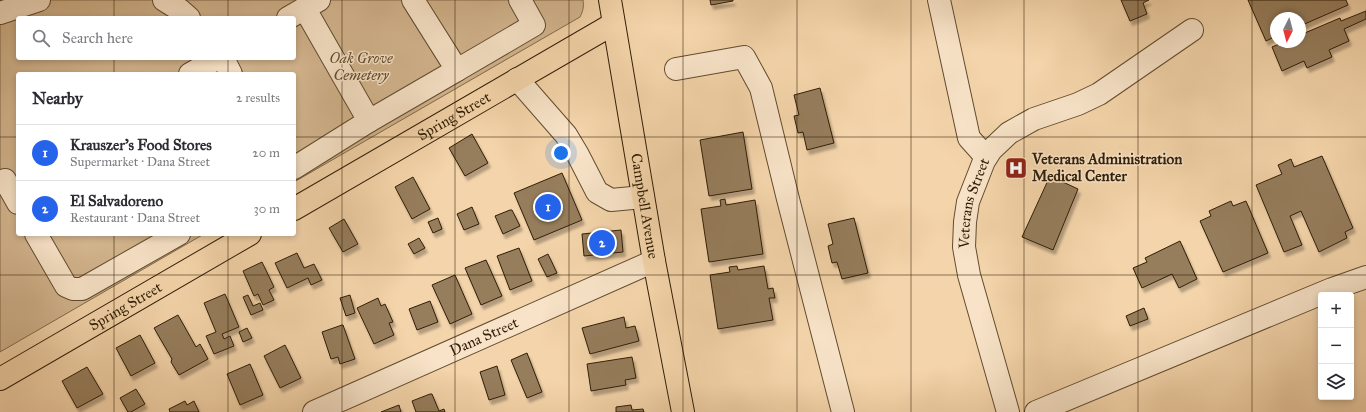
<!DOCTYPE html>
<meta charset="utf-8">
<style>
:root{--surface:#fff;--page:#f2f2f3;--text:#2b2b33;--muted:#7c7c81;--line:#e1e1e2;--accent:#2563eb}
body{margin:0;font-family:"IM FELL Great Primer",serif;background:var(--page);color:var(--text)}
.controls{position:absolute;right:12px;bottom:12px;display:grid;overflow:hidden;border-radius:4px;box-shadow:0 2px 6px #0003}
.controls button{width:36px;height:36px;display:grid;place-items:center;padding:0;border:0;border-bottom:1px solid var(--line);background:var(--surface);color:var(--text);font:20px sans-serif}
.compass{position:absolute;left:1270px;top:12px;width:36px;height:36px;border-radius:50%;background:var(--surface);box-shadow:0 2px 6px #0003;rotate:186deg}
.you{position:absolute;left:561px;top:153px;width:14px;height:14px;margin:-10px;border:3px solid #fff;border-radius:50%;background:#1a73e8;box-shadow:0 0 0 6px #1a73e833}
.badge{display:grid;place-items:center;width:26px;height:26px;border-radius:50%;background:var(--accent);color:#fff;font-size:13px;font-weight:700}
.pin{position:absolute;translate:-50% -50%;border:2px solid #fff;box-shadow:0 1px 4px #0006}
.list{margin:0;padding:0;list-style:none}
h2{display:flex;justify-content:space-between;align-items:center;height:52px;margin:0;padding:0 16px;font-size:17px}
h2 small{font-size:13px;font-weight:400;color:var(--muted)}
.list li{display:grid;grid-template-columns:26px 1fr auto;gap:12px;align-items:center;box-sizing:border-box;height:56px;padding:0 16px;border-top:1px solid var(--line)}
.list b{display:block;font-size:15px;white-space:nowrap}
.list p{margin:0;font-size:13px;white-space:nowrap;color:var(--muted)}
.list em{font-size:13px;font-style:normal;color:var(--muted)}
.icon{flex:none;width:22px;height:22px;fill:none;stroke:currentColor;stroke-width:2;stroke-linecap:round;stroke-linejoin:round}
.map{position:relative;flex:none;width:1366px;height:412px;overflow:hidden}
.search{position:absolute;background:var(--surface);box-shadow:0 2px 6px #0003;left:16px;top:16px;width:280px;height:44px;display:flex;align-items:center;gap:10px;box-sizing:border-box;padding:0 14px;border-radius:4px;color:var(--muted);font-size:15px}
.panel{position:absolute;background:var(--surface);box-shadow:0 2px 6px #0003;left:16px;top:72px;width:280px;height:164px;border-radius:4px}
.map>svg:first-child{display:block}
</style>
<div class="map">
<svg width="1366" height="412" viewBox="0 0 1366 412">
<defs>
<filter id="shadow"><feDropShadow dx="2.5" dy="4.5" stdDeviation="1" flood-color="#0004"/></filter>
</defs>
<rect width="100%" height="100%" fill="#f4d4aa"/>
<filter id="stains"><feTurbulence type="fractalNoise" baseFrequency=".005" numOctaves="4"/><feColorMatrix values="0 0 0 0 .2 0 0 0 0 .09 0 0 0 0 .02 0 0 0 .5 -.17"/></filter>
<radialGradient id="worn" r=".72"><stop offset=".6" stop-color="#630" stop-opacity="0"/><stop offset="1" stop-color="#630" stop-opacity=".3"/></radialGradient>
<!-- green -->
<path fill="#d3b58e" stroke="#826a4a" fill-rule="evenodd" d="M0 0H583C584 7 583 11 580 17L294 182V74H18V234H204L0 352ZM18 18H294V58H18Z"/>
<!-- building -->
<path fill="#967d5b" stroke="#301e06" filter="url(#shadow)" d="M710 0H733V1L711 5Z
M1121 0H1149L1143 3 1147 14 1130 21Z
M1248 0H1346L1348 5 1300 26V18H1276V36L1266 41Z
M1366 11V19L1344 29 1349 41 1329 50 1332 57 1307 68 1304 61 1282 71 1272 47 1284 42H1300V35L1340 18 1341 21Z
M820 88 834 143 807 150 803 132 798 133 794 116 799 115 794 95Z
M743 132 752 189 709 196 700 140Z
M472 134 488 163 465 176 449 148Z
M1322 156 1353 228 1345 232 1347 238 1319 252 1301 211 1290 216 1302 245 1284 252 1256 185 1282 174 1278 165 1291 159 1294 167Z
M562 173 582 220 534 240 514 193Z
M1050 176 1078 189 1053 250 1022 237Z
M413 177 430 209 412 219 395 187Z
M725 199 726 205 755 200 763 254 709 262 701 209 721 206 720 200Z
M1231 201 1233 206 1246 201 1268 253 1223 272 1200 221 1211 216 1209 211Z
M472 207 479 224 464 230 457 214Z
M510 210H512L520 226 503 234 495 216Z
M438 218 442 229 433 233 428 222Z
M854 218 868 273 842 279 837 262 832 263 828 246 833 244 828 224Z
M344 219 358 244 343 252 329 228Z
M621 230 623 252 584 256 582 234Z
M419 238 425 248 414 254 408 244Z
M1180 241 1197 279 1179 288 1172 274 1142 288 1133 268 1147 262 1145 258Z
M519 248 532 281 510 290 497 256Z
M297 253 304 268 314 264 322 280 311 285 308 278 287 288 275 263Z
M548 254 557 273 547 277 538 259Z
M486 260 502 296 481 305 465 268Z
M262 262 274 287 269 290 274 300 263 305 258 294 254 296 243 271Z
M737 266 738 270 764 266 768 289 773 288 775 298H769L773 320 718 329 710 275 730 272 729 267Z
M455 275 472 314 450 324 432 285Z
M225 294 239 327 222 334 224 339 230 336 234 346 214 354 206 336 216 332 204 303Z
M248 295 253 306 260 303 263 310 251 315 243 297Z
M350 295 355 313 346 316 340 298Z
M378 298 381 306 385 304 393 322 389 323 394 335 374 344 357 308Z
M430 301 438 322 417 330 409 309Z
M1144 308 1148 319 1130 326 1126 316Z
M178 315 196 347 200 344 208 359 179 375 171 362 172 359 154 328Z
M624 317 626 328 635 326 639 341 590 354 582 328Z
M342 325H343L355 359 340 364 338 357 331 359 322 332Z
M247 328 252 338 243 342 239 332Z
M140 335 155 363 131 376 116 348Z
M285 345 301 378 280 388 264 356Z
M527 353 542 392 527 398 511 360Z
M632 357 636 378 625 380 626 385 591 391 587 364Z
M250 364 263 395 240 405 227 374Z
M497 366 505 395 489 400 480 372Z
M87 367 103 394 77 408 62 381Z
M136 389 145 404 131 412H128L120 398Z
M430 394H432L439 411 444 409 445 412H416L412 401Z
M185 401 187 405 194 401 199 412H170L169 409Z
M399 405 401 412H381Z
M631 405 632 410 643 409 644 412H616V407Z"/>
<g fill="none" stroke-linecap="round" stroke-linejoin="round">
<!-- minor casing -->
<g stroke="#614c2f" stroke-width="24">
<g id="minor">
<path d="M164 0 180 10 189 18"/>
<path d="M939 0 969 138 986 157"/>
<path d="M0 13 39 0"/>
<path d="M288 18 319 0"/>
<path d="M223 58 231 74"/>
<path d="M676 69 744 57 761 88 788 199 843 412"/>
<path d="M457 70 534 25 520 0"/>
<path d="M190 74 218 58"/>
<path d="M517 79 566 135 578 155 597 192 611 200 643 197"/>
<path d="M369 121 457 70 413 0"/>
<path d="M294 168 369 121 305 9"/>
<path d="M0 183 5 180 18 203"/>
<path d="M36 234 66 286 73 289H82L179 234"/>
<path id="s1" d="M314 412 654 261"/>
<path id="s2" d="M1008 412 969 275 964 247 965 222 968 202 984 161 991 150 1009 133 1034 119 1078 104 1099 94 1192 30"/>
<path d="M1036 412 1332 289 1366 277"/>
</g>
</g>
<!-- major casing -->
<g stroke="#301e06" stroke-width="24">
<g id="major">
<path id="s3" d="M610 0 654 261 683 412"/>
<path id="s4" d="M294 209 613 24"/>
<path id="s5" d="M0 379 250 234"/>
</g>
</g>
<!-- minor -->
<use href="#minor" stroke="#f8e3c8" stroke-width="22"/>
<!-- major -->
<use href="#major" stroke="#f4d4aa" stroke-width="22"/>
</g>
<!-- grid -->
<path fill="none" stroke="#301e06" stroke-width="1" stroke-opacity="0.55" d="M114 0V18M228 0V18M342 0V412M455 0V412M569 0V412M683 0V412M797 0V412M911 0V412M1024 0V412M1138 0V412M1252 0V412M114 58V74M228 58V74M0 137H18M294 137H1366M114 234V412M228 234V412M0 275H1366"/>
<!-- icons -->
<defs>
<g id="hospital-square" transform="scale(1.15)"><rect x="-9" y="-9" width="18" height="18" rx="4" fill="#8f2418" stroke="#f8e3c8"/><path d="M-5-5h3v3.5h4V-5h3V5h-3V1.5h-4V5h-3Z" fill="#fff"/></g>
</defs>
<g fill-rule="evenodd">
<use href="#hospital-square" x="1016" y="168"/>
</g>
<g text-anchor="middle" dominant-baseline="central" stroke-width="3" stroke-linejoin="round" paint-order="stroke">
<!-- park labels -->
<g font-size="15" font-style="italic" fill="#614b2f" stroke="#f8e3c8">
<text x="361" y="58">Oak Grove<tspan x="361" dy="17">Cemetery</tspan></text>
</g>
<!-- street labels -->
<g font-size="15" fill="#301e06" stroke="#f8e3c8">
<text stroke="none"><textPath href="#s4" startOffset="185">Spring Street</textPath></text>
<text stroke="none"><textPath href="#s2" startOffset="216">Veterans Street</textPath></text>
<text stroke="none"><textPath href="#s3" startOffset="209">Campbell Avenue</textPath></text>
<text stroke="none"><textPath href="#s5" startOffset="145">Spring Street</textPath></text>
<text stroke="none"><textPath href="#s1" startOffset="186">Dana Street</textPath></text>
</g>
<!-- poi labels -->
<g font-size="15" font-weight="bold" fill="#301e06" stroke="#f8e3c8" text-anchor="start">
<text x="1032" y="159">Veterans Administration<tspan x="1032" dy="17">Medical Center</tspan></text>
</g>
</g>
<rect width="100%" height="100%" filter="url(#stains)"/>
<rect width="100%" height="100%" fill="url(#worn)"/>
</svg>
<div class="controls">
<button>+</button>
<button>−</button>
<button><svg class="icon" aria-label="layers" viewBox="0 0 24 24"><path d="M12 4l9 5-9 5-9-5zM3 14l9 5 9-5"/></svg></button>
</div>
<svg class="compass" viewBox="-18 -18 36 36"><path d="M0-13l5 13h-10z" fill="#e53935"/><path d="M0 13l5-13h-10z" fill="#7c7c81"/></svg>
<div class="you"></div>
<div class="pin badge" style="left:548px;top:207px">1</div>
<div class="pin badge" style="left:602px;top:243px">2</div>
<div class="search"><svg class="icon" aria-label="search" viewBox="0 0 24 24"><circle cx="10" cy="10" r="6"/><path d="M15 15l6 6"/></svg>Search here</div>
<section class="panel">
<h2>Nearby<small>2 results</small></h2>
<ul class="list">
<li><span class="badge">1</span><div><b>Krauszer's Food Stores</b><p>Supermarket · Dana Street</p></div><em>20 m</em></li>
<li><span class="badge">2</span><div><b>El Salvadoreno</b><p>Restaurant · Dana Street</p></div><em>30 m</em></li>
</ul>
</section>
</div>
